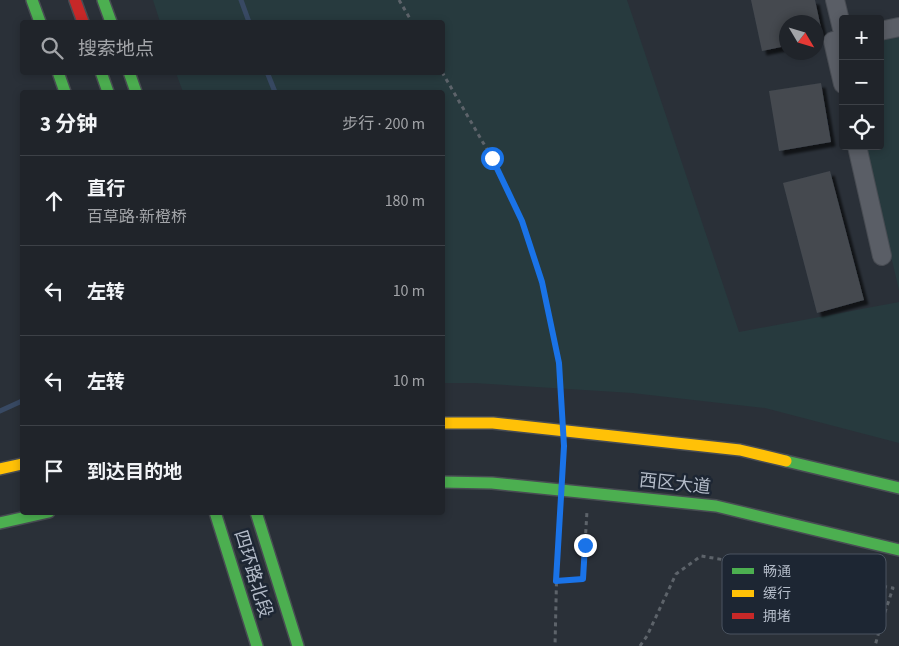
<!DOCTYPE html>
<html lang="zh">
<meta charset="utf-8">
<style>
:root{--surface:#20242a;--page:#282c32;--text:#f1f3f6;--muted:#a2a4a8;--line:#3d4147}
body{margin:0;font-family:"Source Sans 3","Noto Sans SC",sans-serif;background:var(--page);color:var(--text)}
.controls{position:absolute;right:15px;top:15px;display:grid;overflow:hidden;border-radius:5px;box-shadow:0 2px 8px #0003}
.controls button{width:45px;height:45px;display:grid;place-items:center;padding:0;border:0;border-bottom:1px solid var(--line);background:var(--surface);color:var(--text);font:25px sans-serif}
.compass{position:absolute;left:779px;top:15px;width:45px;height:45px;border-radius:50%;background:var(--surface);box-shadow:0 2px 8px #0003;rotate:128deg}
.stop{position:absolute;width:15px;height:15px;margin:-11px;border:4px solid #1a73e8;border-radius:50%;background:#fff}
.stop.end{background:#1a73e8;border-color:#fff;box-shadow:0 1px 5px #0008}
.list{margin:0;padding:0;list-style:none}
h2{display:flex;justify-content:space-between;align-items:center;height:65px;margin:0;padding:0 20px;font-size:21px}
h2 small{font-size:16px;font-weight:400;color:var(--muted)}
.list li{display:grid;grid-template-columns:32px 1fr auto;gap:15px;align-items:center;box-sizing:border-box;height:90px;padding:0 20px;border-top:1px solid var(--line)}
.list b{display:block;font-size:19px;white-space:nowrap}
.list p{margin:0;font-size:16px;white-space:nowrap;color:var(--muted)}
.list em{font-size:16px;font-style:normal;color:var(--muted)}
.icon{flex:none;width:28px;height:28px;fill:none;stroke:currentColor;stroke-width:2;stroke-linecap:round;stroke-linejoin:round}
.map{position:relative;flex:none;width:899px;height:646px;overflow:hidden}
.search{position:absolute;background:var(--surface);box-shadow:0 2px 8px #0003;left:20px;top:20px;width:425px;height:55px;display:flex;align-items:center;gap:12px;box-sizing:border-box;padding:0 18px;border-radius:5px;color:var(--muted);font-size:19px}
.panel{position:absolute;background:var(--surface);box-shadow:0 2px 8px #0003;left:20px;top:90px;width:425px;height:425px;border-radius:5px}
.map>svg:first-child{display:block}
</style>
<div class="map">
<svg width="899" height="646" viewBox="0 0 899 646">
<defs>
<filter id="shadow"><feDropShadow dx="4.5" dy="4.5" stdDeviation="1" flood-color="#0009"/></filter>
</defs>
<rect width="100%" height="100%" fill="#2a3038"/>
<!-- green -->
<path fill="#273a3e" d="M153 0H627L739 332 899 302V443L765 408 632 393 474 383H443L442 92H183L176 73 442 72V22H160Z
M899 33V290L865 146H880V37Z"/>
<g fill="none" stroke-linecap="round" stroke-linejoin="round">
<!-- stream -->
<path stroke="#384963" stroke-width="5" d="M241 0 249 22
M267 72 275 92
M0 411 22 401"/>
</g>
<!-- building -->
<path fill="#444950" filter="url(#shadow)" d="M751 0H815L823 37 816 39V22H786V46L762 51Z
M821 83 831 142 779 151 769 91Z
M830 171 864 300 817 313 783 183Z"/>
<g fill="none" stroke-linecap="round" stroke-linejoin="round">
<!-- street casing -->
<g stroke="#484c53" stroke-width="20">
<path id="street" d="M835 0 843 33
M880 31 899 27
M843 39 833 41 843 84
M857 146 882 256"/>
</g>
<!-- fast casing -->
<g stroke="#484c53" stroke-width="14">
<path id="fast" d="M32 0 40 22
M103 0 111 22
M58 72 65 92
M101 72 108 92
M129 72 136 92
M786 461 899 488
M442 482 492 483 716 506 899 550
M215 512 257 646
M256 512 298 646
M0 523 49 512"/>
</g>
<!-- slow casing -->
<g stroke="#484c53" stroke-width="14">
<path id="slow" d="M442 423H493L740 450 786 461
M0 469 22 464"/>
</g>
<!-- jam casing -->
<g stroke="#484c53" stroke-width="14">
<path id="jam" d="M75 0 83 22"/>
</g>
<!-- path -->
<path stroke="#5d636a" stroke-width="3" stroke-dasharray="4 4" stroke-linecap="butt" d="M399 0 412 22
M557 581 583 579 587 511
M640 646 647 636 676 574 701 556 893 588 881 624 875 646"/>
<!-- street -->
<use href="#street" stroke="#5a5e66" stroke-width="18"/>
<!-- fast -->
<use href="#fast" stroke="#4caf50" stroke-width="11"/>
<!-- slow -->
<use href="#slow" stroke="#ffc107" stroke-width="11"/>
<!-- jam -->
<use href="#jam" stroke="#c62828" stroke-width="11"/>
<!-- path-bridge -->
<path stroke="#5d636a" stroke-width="3" stroke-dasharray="4 4" stroke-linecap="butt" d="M442 72 492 158 522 221 542 282 559 363 564 446 557 559 555 646"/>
</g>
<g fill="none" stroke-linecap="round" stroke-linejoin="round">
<!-- route -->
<path stroke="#1a73e8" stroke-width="6" d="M492 158 522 221 542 282 559 363 564 446 556 581 583 579 585 545"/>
</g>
<g text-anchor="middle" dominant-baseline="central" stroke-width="5" stroke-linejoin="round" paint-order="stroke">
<!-- street labels -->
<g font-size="18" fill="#b4bcc9" stroke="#1d2633">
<text transform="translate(675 484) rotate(6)">西区大道</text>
<text transform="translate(253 574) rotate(73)">四环路北段</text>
</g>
</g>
<!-- legend -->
<rect x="722" y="554" width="164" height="80" rx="8" fill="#1d2633" stroke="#4a5360" stroke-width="1"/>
<rect x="732" y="568" width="22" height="6" fill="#4caf50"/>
<rect x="732" y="590" width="22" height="7" fill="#ffc107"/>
<rect x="732" y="613" width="22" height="6" fill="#c62828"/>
<g font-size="14" fill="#b4bcc9">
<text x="763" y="576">畅通</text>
<text x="763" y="598">缓行</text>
<text x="763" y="621">拥堵</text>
</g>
</svg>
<div class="controls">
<button>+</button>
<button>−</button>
<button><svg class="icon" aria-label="locate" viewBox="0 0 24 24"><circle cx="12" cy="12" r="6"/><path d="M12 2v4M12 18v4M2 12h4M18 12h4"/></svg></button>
</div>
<svg class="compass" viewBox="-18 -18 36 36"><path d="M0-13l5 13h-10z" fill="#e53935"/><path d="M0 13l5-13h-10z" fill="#a2a4a8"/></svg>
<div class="stop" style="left:492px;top:158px"></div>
<div class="stop end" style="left:585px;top:545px"></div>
<div class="search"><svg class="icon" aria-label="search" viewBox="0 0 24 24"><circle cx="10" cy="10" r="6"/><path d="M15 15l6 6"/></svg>搜索地点</div>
<section class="panel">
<h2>3 分钟<small>步行 · 200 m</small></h2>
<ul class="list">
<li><svg class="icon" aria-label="ahead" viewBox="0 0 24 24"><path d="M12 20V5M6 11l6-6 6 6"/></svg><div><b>直行</b><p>百草路·新橙桥</p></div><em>180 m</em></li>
<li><svg class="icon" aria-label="left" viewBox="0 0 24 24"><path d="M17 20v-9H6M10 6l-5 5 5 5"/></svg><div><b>左转</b></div><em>10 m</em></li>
<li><svg class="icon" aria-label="left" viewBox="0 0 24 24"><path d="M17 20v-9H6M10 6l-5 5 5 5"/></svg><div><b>左转</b></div><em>10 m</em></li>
<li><svg class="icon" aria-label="arrive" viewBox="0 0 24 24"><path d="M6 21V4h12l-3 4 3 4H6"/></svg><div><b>到达目的地</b></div></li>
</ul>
</section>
</div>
